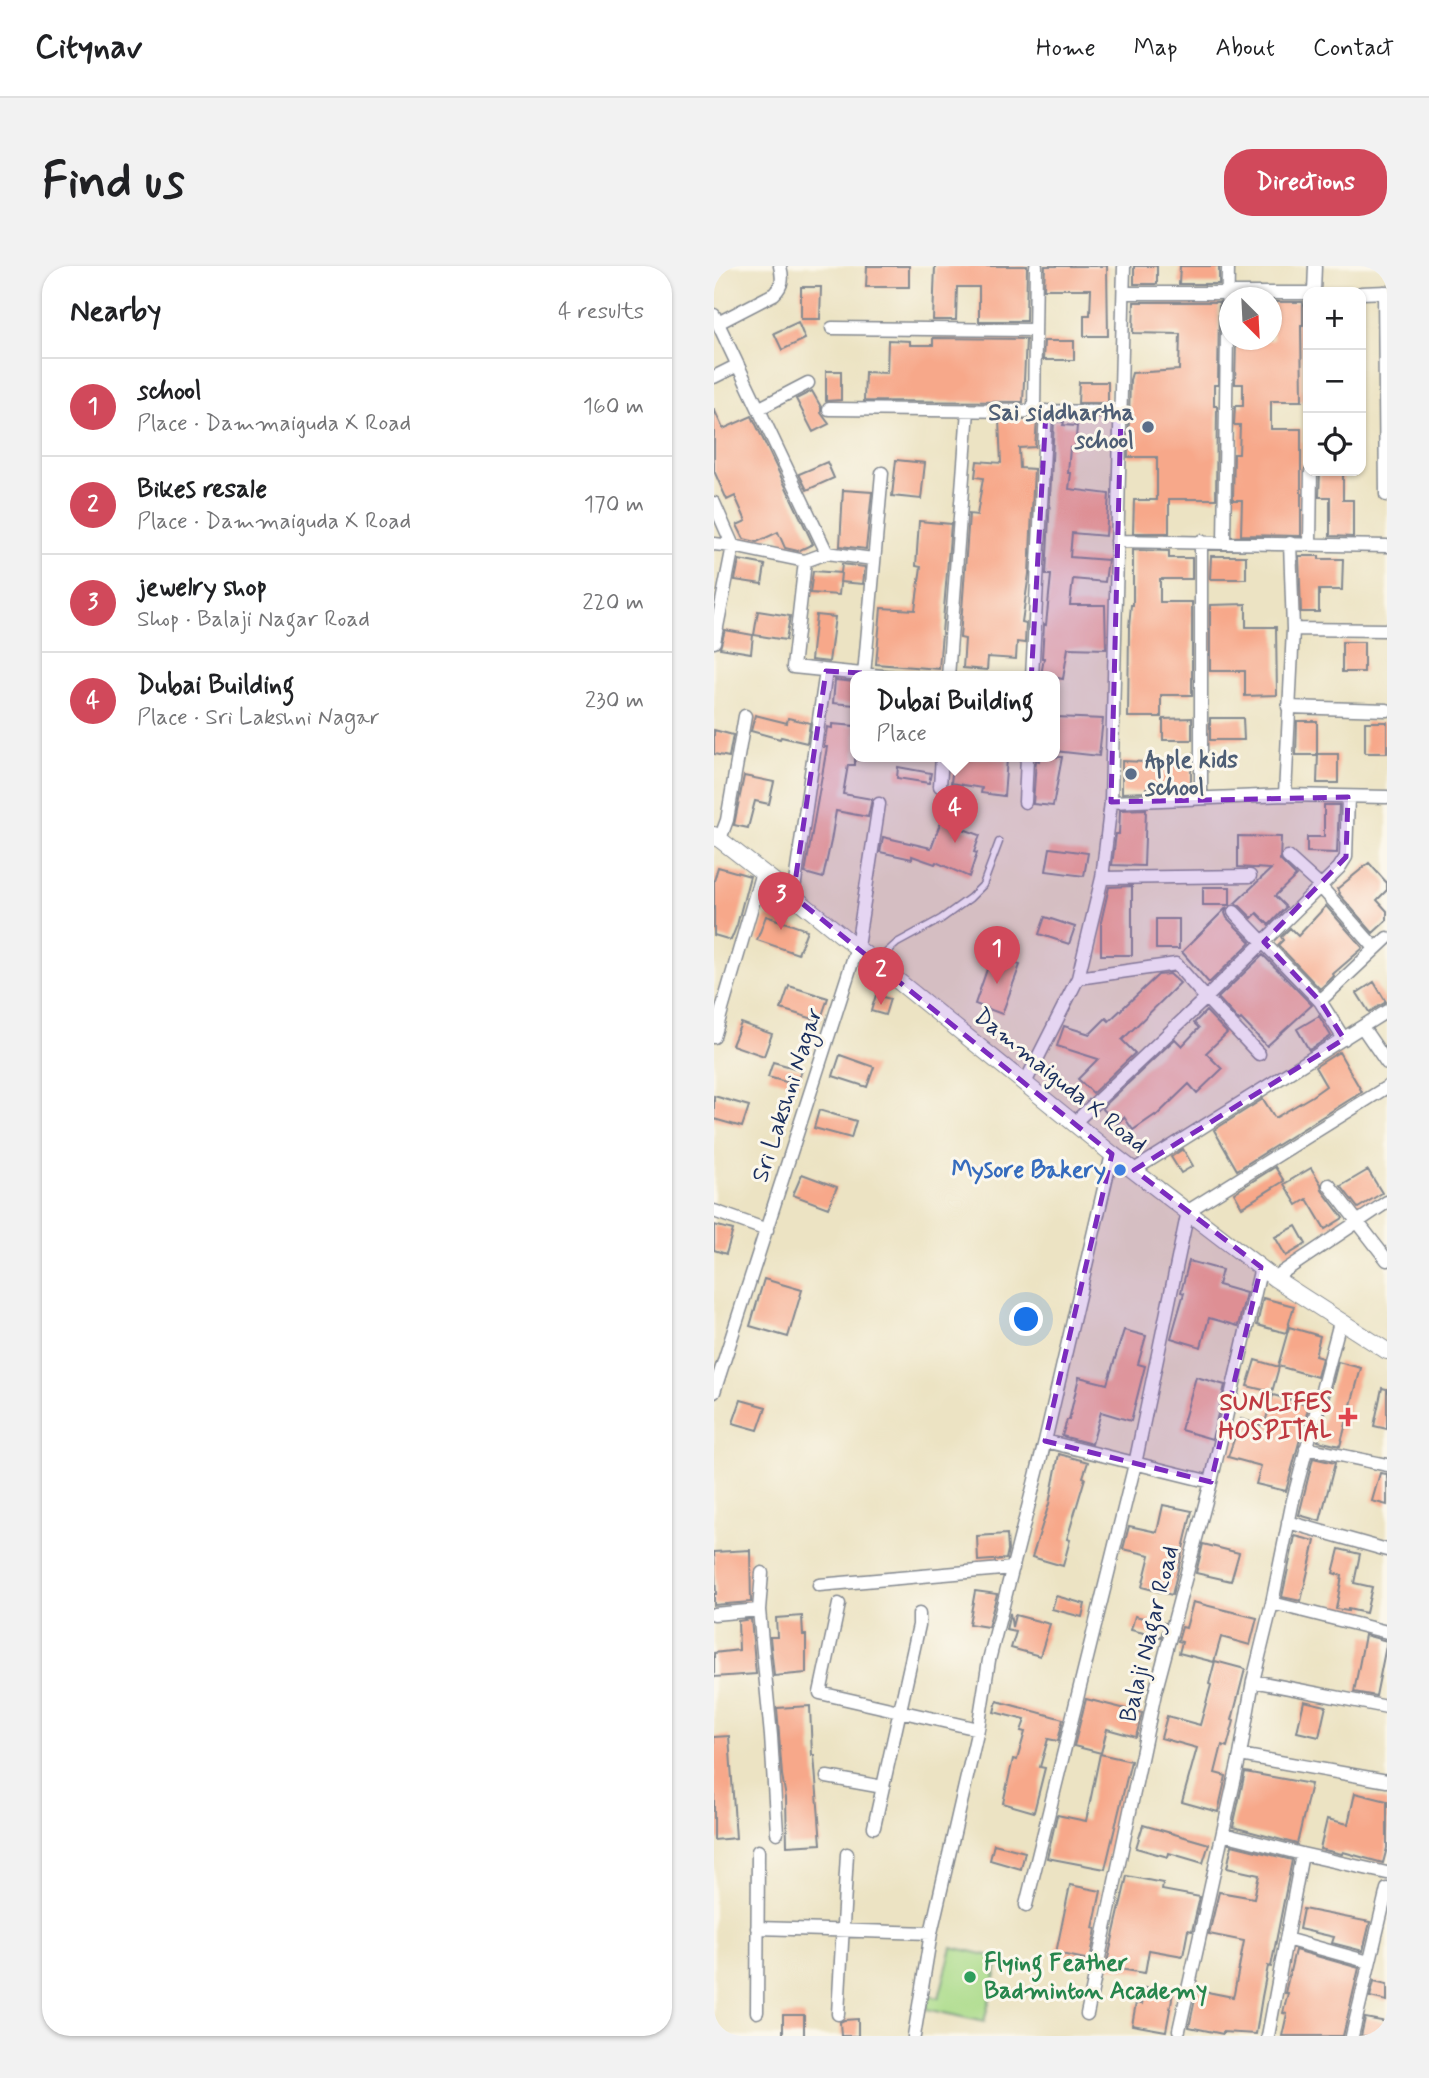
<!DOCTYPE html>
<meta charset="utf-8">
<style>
:root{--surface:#fff;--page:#f2f2f2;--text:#202124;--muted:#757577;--line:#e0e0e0;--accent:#d1495b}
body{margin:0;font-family:Mynerve,sans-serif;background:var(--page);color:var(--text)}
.controls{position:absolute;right:21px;top:21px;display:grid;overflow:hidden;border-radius:14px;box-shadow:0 2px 5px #0004}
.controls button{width:63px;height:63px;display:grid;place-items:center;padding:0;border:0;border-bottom:2px solid var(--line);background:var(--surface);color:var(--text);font:35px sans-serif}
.compass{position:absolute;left:505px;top:21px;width:63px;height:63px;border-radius:50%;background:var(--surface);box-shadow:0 2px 5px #0004;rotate:156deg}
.you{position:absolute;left:313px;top:1054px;width:24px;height:24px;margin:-18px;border:5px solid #fff;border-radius:50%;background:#1a73e8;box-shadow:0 0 0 10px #1a73e833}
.badge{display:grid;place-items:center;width:46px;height:46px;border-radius:50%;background:var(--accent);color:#fff;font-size:23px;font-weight:700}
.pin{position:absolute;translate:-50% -58px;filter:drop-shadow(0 2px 4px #0008)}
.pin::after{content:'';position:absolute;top:37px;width:24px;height:21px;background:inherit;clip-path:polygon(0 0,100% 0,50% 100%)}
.popup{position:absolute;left:136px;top:405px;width:210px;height:91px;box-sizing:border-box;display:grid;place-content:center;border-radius:14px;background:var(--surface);filter:drop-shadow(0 2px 5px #0005);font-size:23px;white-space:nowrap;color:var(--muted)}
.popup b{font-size:26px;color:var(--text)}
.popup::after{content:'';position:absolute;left:50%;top:100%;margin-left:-14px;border:14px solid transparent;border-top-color:var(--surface)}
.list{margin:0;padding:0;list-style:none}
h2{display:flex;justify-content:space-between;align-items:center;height:91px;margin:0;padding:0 28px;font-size:30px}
h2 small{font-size:23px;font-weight:400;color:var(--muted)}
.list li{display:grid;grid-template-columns:46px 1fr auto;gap:21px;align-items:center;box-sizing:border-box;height:98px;padding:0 28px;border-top:2px solid var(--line)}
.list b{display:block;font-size:26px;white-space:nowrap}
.list p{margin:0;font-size:23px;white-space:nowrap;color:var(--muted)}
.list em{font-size:23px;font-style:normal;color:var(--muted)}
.icon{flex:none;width:38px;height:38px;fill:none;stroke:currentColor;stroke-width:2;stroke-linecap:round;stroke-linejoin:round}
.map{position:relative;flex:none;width:673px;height:1770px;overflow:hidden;border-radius:28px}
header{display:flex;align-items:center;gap:42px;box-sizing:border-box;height:98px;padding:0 35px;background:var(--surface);border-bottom:2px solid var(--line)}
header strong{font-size:33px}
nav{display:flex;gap:38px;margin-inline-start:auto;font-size:24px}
.intro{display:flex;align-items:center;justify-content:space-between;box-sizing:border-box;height:168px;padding:0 42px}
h1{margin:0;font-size:49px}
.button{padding:18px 32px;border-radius:28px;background:var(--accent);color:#fff;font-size:24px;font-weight:700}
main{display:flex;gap:42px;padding:0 42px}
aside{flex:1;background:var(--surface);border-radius:28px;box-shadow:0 2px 5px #0004}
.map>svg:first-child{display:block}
</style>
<header>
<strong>Citynav</strong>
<nav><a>Home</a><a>Map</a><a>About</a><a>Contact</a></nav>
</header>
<div class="intro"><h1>Find us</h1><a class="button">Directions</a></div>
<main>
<aside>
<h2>Nearby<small>4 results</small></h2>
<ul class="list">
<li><span class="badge">1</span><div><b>school</b><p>Place · Dammaiguda X Road</p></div><em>160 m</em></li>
<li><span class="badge">2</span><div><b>Bikes resale</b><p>Place · Dammaiguda X Road</p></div><em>170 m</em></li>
<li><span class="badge">3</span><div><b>jewelry shop</b><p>Shop · Balaji Nagar Road</p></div><em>220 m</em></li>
<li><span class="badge">4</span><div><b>Dubai Building</b><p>Place · Sri Lakshni Nagar</p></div><em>230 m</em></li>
</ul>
</aside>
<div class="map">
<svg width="673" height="1770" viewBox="0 0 673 1770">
<rect width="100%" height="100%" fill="#fbf7ec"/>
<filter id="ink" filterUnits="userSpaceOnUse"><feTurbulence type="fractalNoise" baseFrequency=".0143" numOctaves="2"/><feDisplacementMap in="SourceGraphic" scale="14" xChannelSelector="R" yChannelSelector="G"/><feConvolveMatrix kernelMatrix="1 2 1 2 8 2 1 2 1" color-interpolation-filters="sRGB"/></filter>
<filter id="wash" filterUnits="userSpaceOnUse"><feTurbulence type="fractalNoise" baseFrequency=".00686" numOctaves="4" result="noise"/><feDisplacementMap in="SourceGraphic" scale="28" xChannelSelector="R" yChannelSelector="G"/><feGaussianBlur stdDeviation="1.57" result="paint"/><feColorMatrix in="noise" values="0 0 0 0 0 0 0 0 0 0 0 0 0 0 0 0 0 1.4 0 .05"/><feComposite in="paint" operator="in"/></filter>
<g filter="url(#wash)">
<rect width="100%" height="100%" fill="#ece3c3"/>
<!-- green -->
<path fill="#aadb89" stroke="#628574" stroke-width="2" d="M238 1681 286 1692 270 1756 212 1743 215 1730 225 1732Z"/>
<g id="blocks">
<!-- building -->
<path fill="#f7a88a" d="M153 0H195V21H152Z
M221 0H313L312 55H265V21H243L242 54H219Z
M331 0H393L394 70H370V49H376L377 23H330Z
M420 0H443V18H420Z
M466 0H505V18H465Z
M87 21H107L106 53H87Z
M420 36H505L504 119H500V140H503L502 233H455V267H419L420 234H443V191H414L416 114 418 107 465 104 466 68 419 67Z
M559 36H589V59H587L588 135H557V163H587V270L527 269 528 234H519L520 188H525L526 159H520L521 140H529V118H521L522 74H559Z
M84 56 91 73 68 84 60 67Z
M219 72 312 73 309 136 150 135 151 106 173 107 174 74 196 75V79H219Z
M330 75H360V94H329Z
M112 105H127V134L112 135Z
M365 116H394V137H364Z
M98 125 107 141V147L115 158 99 166 82 133Z
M0 143 9 163 38 150 99 278 84 285 71 282 64 266 43 276 30 273 23 259 32 255 21 230 13 234 0 205Z
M285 154H323L321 181 305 182 306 202 320 203 315 308 308 356 312 357 311 377 303 376 302 393 274 391 273 404 249 402 251 373 246 372 255 248 263 249 269 212 261 211 263 195 287 197Z
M340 155 350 156 349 159 363 160 361 183 356 182 354 207H357L355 223 395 228 392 270 358 267 356 291 394 294 391 316 359 313 356 339H391L392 383 354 382 349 413 327 409 330 392H328L330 358 332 359 337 309H332Z
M182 194 211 197 207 233 178 230Z
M113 196 120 212 93 224 85 208Z
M606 205H629V234H639V271L616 270V231H605Z
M129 224 158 226 152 283 126 280Z
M205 255 237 258 225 403 162 398 167 342 201 344 207 301 202 300Z
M419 284 455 285V292H478V313H446V336H478V429H447V451H414L415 361 417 339H419Z
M497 290H532V313H496Z
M585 290H605V293H629L628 324H605V346H587Z
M25 294 52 299 49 300H51L48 318 21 314Z
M128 298 151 301 149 318 126 316Z
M99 305 127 307 125 329 96 327Z
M532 338V361H562L563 429 531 430V405H496V339Z
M44 345 76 350 72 374 40 369Z
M102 349 121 351 115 396 97 394Z
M11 364 39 369 37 387 6 382Z
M628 376H650V406H628Z
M121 414 141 416V439L119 437Z
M41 449 73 457 74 452 96 457 93 477 67 471 66 473 37 465Z
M341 451 389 453 385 490 341 485Z
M478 452V474H449V453Z
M496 452H529L530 474H496Z
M583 455H603V489H582Z
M651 456H673V487H651Z
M118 458 141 460V499H134L129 528 158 533 154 551 122 545 117 575 109 612 91 607 113 481H110L113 461 118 462Z
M0 464 19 469 15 491 0 488Z
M604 488H624V517H603Z
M240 491 293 493 290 530 267 527 268 522 237 517Z
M326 491H348L339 540 319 538 322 494 325 495Z
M408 495 477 498V521L432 522V526L408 527Z
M184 501 217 507 215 517 183 512Z
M30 510 60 516 55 538 41 535 34 562 20 559Z
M610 539H625L623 587 593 586V571H610Z
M432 543 430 600 398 599 402 568H405L406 544Z
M227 555 266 569 260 586 263 587 255 611 222 596 221 598 198 590V593L166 586 169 571 217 582Z
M524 570 567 571 566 594 582 610 561 630 572 641 555 659 543 647 538 652 526 640 521 637 557 603 524 601Z
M336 582 374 587 370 610 332 605Z
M655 597 673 617V624L663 634 673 645V654L659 667 625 628 626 627 623 623Z
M4 601 36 610 23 659 17 674 0 669V615Z
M418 620V689H387V656L395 621Z
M489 621H516V639H489Z
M612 640 649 682 619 708 620 710 606 723 564 679 569 674 567 671 576 662 584 670Z
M513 641 511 647 513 652 537 676 495 717 468 686Z
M52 650 93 664 84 688 43 674Z
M331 651 361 661 355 678 325 668Z
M442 653H465V683H442Z
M278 689 306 699 288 748 261 738Z
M549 689 598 739 553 780 527 753 525 755 504 732Z
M456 708 466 717 408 774 421 787 379 827 364 813 384 793 343 780 350 760 376 768 392 752 395 755 444 709Z
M660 716 672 736 655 746 643 727Z
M75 720 114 732 106 755 67 743Z
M162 729 176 733 171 749 157 745Z
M492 745 513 767 492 787 508 803 483 827 475 818 442 850 441 849 419 864 410 851 403 858 388 842 461 773 468 780 485 762 480 757Z
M605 750 617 770 595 784 583 763Z
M27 757 58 768 50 790 18 779Z
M625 786 648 826 523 904 500 864 549 833 561 852 598 830 612 820 601 801Z
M126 789 160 801 153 821 119 810Z
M59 796 88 804 83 819 54 811Z
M0 830 35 840 28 861 0 853Z
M105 844 142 855 137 872 100 862Z
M469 883 479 900 467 907 457 891Z
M561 901 570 915 528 941 520 927Z
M597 902 607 918 608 924 629 952 611 963 593 933 583 939 570 918Z
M654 904 668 927 644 942 627 920Z
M88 908 123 921 114 942 79 929Z
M0 959 19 964 12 988 0 984Z
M582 960 592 978 572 990 561 971Z
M475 995 508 1004 504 1019 532 1027 524 1060 495 1052 487 1081 457 1072 470 1027 467 1026Z
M50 1013 88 1024 74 1071 36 1060Z
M549 1032 580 1040 572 1067 543 1059Z
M575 1061 606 1070 601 1090 608 1092 603 1111 564 1100Z
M410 1064 432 1070 424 1098 431 1100 417 1155 387 1146 378 1178 348 1170 353 1154H355L365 1111 393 1118Z
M541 1094 565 1101 558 1126 533 1120Z
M624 1096 647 1102 626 1180 604 1175Z
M482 1111 511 1119 498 1173 467 1164Z
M668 1122 673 1123V1163L660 1160Z
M559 1129 595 1139 572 1225 542 1218 547 1200 514 1191 527 1153 550 1160Z
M27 1134 52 1141 44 1164 19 1157Z
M345 1188 374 1196 369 1211 371 1212 353 1273 356 1274 349 1300 318 1291 335 1238Z
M599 1192 621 1197 606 1255 585 1249Z
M666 1207 673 1208V1239L658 1235Z
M449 1239 478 1245 458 1329 428 1321 436 1289 409 1283 415 1260 443 1266Z
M293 1268 294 1284 292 1293 264 1295 263 1270Z
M581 1270 601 1275 587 1335 568 1331Z
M489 1278 525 1287 517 1315 482 1307Z
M625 1283 646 1288 640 1317 658 1321 652 1347 634 1343V1345L622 1343 628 1310 619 1307Z
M36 1284 37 1336 0 1339V1328H2L0 1286Z
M261 1325 283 1328 274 1361 255 1358Z
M342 1330 371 1338 368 1351 338 1343Z
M479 1336 543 1352 536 1379 507 1371 500 1396 465 1387 468 1376 464 1375 468 1361 472 1362Z
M296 1347 298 1361 301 1349 336 1358 326 1390 297 1382 302 1366 292 1364Z
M88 1350 89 1369H92V1407L60 1410 56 1371H63L62 1352Z
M421 1350 451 1357 447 1371 417 1364Z
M37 1353 42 1408 0 1411V1387L25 1384 24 1355Z
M651 1369 673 1375 662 1430 640 1426Z
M501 1395 531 1403 518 1454 520 1455 513 1481 508 1479 501 1507 512 1510 504 1546 468 1536 483 1482 447 1472 453 1450 486 1459 497 1419 495 1418Z
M372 1433 428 1447 422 1471 393 1463 387 1487 360 1480Z
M283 1435 349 1453 344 1475 334 1473 326 1501 331 1502 320 1546 289 1537 299 1493 303 1494 311 1466 307 1465 311 1454 280 1446Z
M590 1435 612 1440 605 1471 583 1466Z
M96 1440 98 1489H100L107 1578 73 1580 72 1532 68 1509 63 1442Z
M15 1470 22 1572 0 1574V1471Z
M386 1488 417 1495 391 1603 333 1592 343 1549 372 1555Z
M531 1506 597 1518 583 1578 519 1561Z
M641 1527 673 1535V1582L669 1597 629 1586 628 1588 606 1583 613 1553 634 1558Z
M429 1559 495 1578 489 1597 455 1587 454 1591 422 1582Z
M280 1578 311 1586 307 1603 276 1594Z
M518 1579 578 1594 557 1701 554 1700 548 1731 542 1768 509 1766V1768L475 1761 483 1724 519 1731 520 1728 530 1675 495 1668 505 1626 540 1632 545 1609 513 1602Z
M413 1610 449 1617 448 1624 486 1631 478 1665 474 1664 469 1690 435 1684 431 1707 392 1701Z
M356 1619 387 1625 379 1662 382 1663 376 1694 342 1687Z
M589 1643 656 1656 649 1685 618 1677 620 1671 585 1663Z
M581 1684 645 1702 629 1770H568L573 1748 569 1747 574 1727H571Z
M660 1715 673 1718V1735L656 1731Z
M431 1722 459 1727 452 1765 418 1759 422 1737 428 1738Z
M69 1749H90V1770H69Z
M651 1752 673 1756V1770H647Z
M144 1753V1770H127L126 1756 130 1754Z"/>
</g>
</g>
<g filter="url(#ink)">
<use href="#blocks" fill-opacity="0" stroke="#848990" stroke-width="2"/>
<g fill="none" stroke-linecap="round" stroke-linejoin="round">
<!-- lane casing -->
<g stroke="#848990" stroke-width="9">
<path id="lane" d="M162 696 183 677 227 653 256 632 269 619 285 576"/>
</g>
<!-- street casing -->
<g stroke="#848990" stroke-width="15">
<path id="street" d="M600 26 601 0
M670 26 672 229
M410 27H594
M647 27 673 26
M0 49 113 287
M4 57 60 28C69 19 69 12 66 0
M118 62 321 64
M0 111 24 99
M46 142 94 117
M115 143 407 146
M320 145 322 0
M0 237 19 280 0 376
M403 275 673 280
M510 276 514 0
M596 277 597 205
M0 278 19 280 91 295 113 287 159 293
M91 295 79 401 178 411
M579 363 673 364
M150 409 168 207
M234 411 254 144
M318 411 332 145
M574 441 673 444
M226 520 228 491
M571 529 579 363 576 277
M487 532V275
M311 536 313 491
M397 536 571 529 673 531
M6 573 13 554 31 450
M574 591 606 620 661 682
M388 612 536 610
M79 630 112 405
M520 646 606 735 630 773
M364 712 462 698 492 732 545 788
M606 735 673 672
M649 762 673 797
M0 771 48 606
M311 817 364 712 388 612 397 536 410 0
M361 856 492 732 625 602 632 591 634 531
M420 904 673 745
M615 919 673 994
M0 945 53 964
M560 1012 673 936
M0 1126 143 681 165 538
M331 1175 497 1216
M592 1182 673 1199
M574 1256 673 1284
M48 1307 45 1344 57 1470 63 1567
M105 1319 299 1302
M558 1337 673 1366
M125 1338 106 1427 264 1463
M0 1348 45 1344
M539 1415 673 1441
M526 1489 673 1515
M113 1511 169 1521
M160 1561 205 1359V1348
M509 1568 588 1588
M312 1639 421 1198 474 945 673 821
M43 1662 217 1667
M572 1673 655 1696
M43 1746 44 1585
M124 1748 133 1588
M373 1748 441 1427 497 1216 547 1001
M465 1764 526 1489 539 1415 558 1337 579 1234 626 1056
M200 1770 217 1667 264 1463 275 1394 331 1175 398 888
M554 1770 588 1588 673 1607
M638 1770 673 1623"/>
</g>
<!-- secondary casing -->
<g stroke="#848990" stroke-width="18">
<path id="secondary" d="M0 569 79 630 398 888 560 1012 673 1085"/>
</g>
<!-- lane -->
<use href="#lane" stroke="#fff" stroke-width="6"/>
<!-- street -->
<use href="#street" stroke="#fff" stroke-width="12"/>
<!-- secondary -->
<use href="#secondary" stroke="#fff" stroke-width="16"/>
</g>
</g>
<!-- marked area -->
<path fill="#7b2cbf" fill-opacity="0.2" stroke="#7b2cbf" stroke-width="5" stroke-dasharray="14 9" stroke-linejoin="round" d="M332 145 407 146 397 536 634 531 632 591 550 676 606 735 630 773 420 904 547 1001 497 1216 331 1175 398 888 79 630 112 405 317 416Z"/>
<!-- markers -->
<g fill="#5c6f8a" stroke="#fbf7ec" stroke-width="2.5">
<circle cx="434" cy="161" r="7"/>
<circle cx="417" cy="508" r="7"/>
</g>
<circle fill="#3f7fe0" stroke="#fbf7ec" stroke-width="2.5" cx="406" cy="904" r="7"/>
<path fill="#e0444e" stroke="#fbf7ec" stroke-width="2.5" d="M630.5 1140.5h7v7h7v7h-7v7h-7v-7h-7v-7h7z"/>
<circle fill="#2e9e5b" stroke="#fbf7ec" stroke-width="2.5" cx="256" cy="1711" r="7"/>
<g text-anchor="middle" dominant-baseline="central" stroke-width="6" stroke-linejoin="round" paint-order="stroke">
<!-- service labels -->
<g font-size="24" font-weight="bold" fill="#4e5e75" stroke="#fbf7ec" text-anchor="end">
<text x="420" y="147">Sai siddhartha<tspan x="420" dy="28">school</tspan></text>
<text x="431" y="494" text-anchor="start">Apple kids<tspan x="431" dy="28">school</tspan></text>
</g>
<!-- street labels -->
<g font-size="24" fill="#1b2f5e" stroke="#fbf7ec">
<text transform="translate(346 815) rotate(39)">Dammaiguda X Road</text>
<text transform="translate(74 829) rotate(-72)">Sri Lakshni Nagar</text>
<text transform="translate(436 1368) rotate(-76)">Balaji Nagar Road</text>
</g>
<!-- shop labels -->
<g font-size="24" font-weight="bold" fill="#366cbe" stroke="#fbf7ec" text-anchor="end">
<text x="392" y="904">Mysore Bakery</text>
</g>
<!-- health labels -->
<g font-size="24" font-weight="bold" fill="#be3a42" stroke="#fbf7ec" text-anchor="end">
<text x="618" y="1137">SUNLIFES<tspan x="618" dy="28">HOSPITAL</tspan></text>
</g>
<!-- leisure labels -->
<g font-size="24" font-weight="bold" fill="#27864d" stroke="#fbf7ec" text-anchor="start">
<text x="270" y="1697">Flying Feather<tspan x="270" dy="28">Badminton Academy</tspan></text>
</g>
</g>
</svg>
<div class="controls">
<button>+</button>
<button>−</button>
<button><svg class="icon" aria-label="locate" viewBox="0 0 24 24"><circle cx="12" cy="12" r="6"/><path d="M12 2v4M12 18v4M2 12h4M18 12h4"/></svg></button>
</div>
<svg class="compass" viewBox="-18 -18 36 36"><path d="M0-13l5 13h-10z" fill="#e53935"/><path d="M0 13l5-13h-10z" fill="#757577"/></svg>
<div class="you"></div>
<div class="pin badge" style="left:283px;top:718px">1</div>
<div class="pin badge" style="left:167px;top:739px">2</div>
<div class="pin badge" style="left:67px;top:664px">3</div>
<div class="pin badge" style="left:241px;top:577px">4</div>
<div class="popup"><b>Dubai Building</b>Place</div>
</div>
</main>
